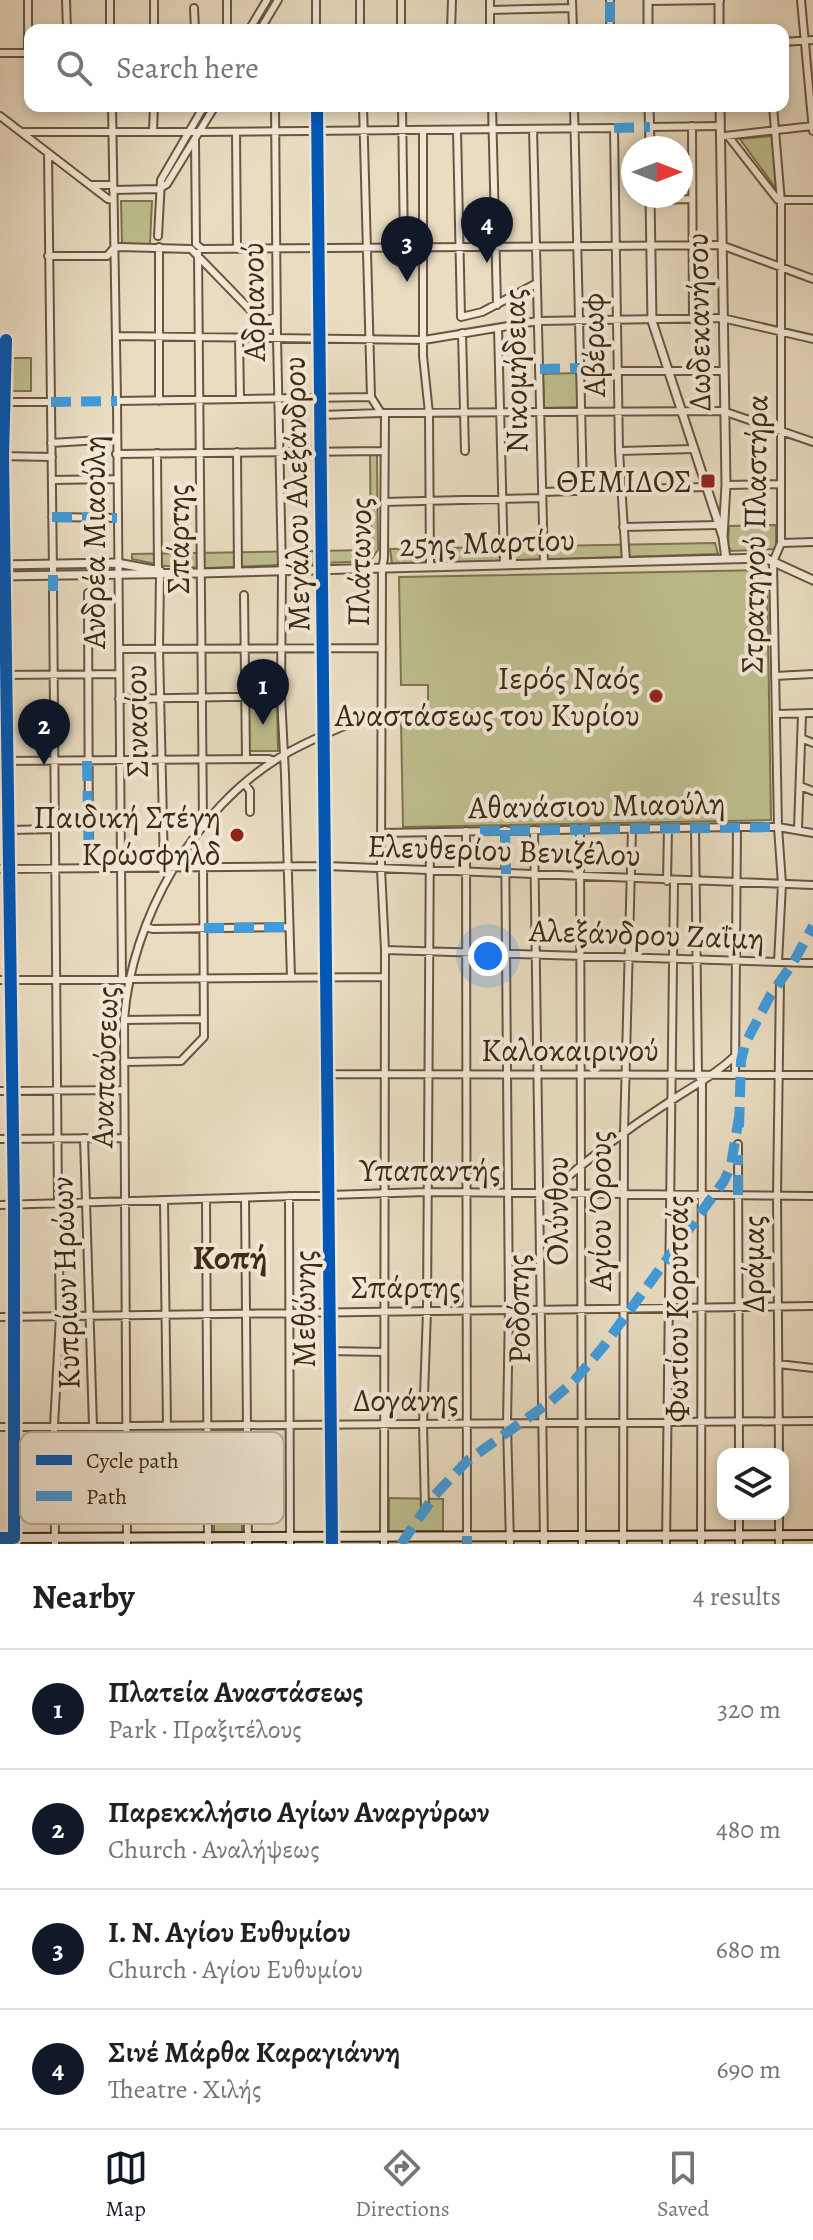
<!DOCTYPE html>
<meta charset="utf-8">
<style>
:root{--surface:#fff;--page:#f6f6f6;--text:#202124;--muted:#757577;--line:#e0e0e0;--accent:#111827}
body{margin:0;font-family:Alegreya,serif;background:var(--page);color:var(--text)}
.controls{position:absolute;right:24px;bottom:24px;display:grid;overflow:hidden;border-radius:16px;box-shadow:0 4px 12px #0003}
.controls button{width:72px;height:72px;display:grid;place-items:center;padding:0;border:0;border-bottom:2px solid var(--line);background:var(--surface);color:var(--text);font:40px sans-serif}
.compass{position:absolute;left:621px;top:136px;width:72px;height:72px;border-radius:50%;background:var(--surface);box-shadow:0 4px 12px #0003;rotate:90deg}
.you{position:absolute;left:488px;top:956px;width:28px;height:28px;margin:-20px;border:6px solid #fff;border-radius:50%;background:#1a73e8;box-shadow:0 0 0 12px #1a73e833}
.badge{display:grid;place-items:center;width:52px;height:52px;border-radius:50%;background:var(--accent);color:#fff;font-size:26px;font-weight:700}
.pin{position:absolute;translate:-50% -66px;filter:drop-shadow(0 2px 4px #0008)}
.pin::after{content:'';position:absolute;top:42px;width:28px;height:24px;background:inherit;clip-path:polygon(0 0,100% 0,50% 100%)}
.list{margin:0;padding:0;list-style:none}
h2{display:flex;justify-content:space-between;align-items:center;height:104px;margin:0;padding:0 32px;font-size:34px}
h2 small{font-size:26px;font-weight:400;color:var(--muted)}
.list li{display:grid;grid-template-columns:52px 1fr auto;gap:24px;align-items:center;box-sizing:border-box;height:120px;padding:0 32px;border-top:2px solid var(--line)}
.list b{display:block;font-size:30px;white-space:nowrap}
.list p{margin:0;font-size:26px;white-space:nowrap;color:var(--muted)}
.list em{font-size:26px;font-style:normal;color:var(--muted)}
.icon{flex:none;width:44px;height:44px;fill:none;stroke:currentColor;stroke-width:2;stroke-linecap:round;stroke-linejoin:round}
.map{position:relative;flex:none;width:813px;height:1544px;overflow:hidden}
.search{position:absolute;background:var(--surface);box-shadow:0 4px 12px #0003;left:24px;right:24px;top:24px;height:88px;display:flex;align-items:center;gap:20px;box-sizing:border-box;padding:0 28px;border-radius:16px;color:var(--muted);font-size:30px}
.sheet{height:584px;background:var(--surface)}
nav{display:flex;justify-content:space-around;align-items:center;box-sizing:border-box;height:112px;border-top:2px solid var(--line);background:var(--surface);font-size:22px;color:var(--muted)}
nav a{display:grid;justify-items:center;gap:4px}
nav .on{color:var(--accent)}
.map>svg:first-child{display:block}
</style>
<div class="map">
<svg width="813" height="1544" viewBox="0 0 813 1544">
<rect width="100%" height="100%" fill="#e9dcc1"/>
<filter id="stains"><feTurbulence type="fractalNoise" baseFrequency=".0025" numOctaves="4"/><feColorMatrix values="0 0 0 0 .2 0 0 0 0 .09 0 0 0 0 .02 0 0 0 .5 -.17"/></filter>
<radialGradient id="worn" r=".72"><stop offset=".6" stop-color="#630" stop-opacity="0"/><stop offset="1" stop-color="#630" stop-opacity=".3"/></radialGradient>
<!-- green -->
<path fill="#bdbe8e" stroke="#7e7450" stroke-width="2" d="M772 136 777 190 740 139Z
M121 201H152L150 244H122Z
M8 358H31V391H8Z
M578 373 579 407 544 408 543 374Z
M377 454 378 550 370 561 207 568 165 566 132 559V554L371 550 370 455Z
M776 525V549L731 551 728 545 729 526Z
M715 543 718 554 392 564 390 549Z
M767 570 771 820 403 827 401 719 428 718V685H401L399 577Z
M277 698 278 751H248L247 699Z
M213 1430 241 1431 242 1532H214Z
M389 1498 443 1499V1531H389Z"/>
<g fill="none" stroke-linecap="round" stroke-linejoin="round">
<!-- minor casing -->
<g stroke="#6a563e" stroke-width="10">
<path id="minor" d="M66 0 67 30
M110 0V30
M154 0V30
M316 0V30
M360 0V30
M401 0V30
M490 0V30
M572 0 573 30
M801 0 813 131
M648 1 720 0
M194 8 195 30
M490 10 572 8
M610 22V0
M227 30V0
M249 30 267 0
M260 30 278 0
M451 30 452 0
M783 42 813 40
M0 53H28
M28 53V0
M112 106 117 401 122 979
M275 106 277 337 282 571 281 696 285 774 291 977
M317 106 332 1544
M363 106 371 397 381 413H385
M402 106 404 247
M492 106 497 305
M574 106 583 491
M773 106 781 202V543L773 562 778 827 782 884 778 962
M0 116 108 199 113 200
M692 126 693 319
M650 127 720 126
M533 129 544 564
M423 130V356L429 413 430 567
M457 130 461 317 482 312 537 283
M153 131 154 106
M21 132H199L614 128 619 451 626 562
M236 132 237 249
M725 136 813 126
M728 136 778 200H813
M195 139 196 244 202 249 721 245 813 279
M48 153 53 575
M91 185H113
M113 190 159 189 167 184 215 106
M650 200 692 199
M158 236 161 180 204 106
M159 247V401
M198 253 203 825
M48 256H107L114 248 120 247 191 249 261 321 277 317
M498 328 504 565
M462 333 465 451
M116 336 424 340 538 321 722 318 813 339
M239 338 240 399
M6 340 3 456 14 1205V1538
M617 371H723
M117 401 371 397
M4 402H51
M385 413 723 411 813 442
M321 415 381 413
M51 443 116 439
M619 451 694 449
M237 452 238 572
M157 453 158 571
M116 454 383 451
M0 456 52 457
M52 480 117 479
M726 485 781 484
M542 492 705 487
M384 502 542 498
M52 517 117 518
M623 527 718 525
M781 543 813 542
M160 574 159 649 164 867
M53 591 58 1204
M88 593 89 868
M244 595 246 759
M119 649 382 648
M0 675 119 674
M775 676 813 674
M119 699 281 696
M776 714 813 713
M801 738 813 743
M0 761 269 759 274 761
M245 784 250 791V812
M800 786 813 791
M695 828 698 1074 702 1083 701 1544
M580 829 582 1544
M798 829 802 714
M10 830 55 829
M505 830 509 1310 507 1423 510 1544
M534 830 544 1544
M466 831 467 1536
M381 833 737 827H778L813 833
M0 869 326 866 813 885
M667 881 668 828
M146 927 153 929 289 927
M385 950 813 963
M0 980 385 977
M124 1020 204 1019
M124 1062 181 1061 204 1037 203 867
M328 1074 813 1075
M735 1074 737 827
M0 1091 124 1090
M84 1138 93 1426
M0 1139 125 1138
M738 1144 739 1454
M549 1193C587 1159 627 1129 669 1102 693 1086 715 1075 736 1055
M289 1196 290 1544
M245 1198 248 1544
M206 1200 208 1544
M164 1201 167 1426
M0 1205 427 1192 813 1196
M0 1317 813 1306
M330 1351 384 1352
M778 1364 813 1368
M0 1427 813 1421
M779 1454 777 1196 780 982
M425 1508 423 1424 427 1311 430 832
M739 1514V1544
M779 1514V1544
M55 1544 54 1426 60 1316 59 1263
M127 1544 124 1020C131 920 194 808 282 756 313 737 349 725 382 710
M384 1544 385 950 381 869 382 569 384 558 385 413
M623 1544 624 1133 632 829
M666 1544 674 881"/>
</g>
<!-- tertiary casing -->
<g stroke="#6a563e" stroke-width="11">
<path id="tertiary" d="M648 0V30
M719 0V30
M649 106 650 148
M720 106 726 485 723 537
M650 196 652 321 723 537 726 559
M0 565 117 563 160 571
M0 576 201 573 765 558 813 580
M0 1538H14"/>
</g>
<!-- secondary casing -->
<g stroke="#3f2a12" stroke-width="12">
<path id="secondary" d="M14 1544V1538L813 1535"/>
</g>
<!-- minor -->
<use href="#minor" stroke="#f1e8d7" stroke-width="6"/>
<!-- tertiary -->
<use href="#tertiary" stroke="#f1e8d7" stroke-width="7"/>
<!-- secondary -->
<use href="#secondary" stroke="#f1e8d7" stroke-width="8"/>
<!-- quiet -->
<path stroke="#3f9cde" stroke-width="10" stroke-dasharray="20 10" stroke-linecap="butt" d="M610 22V0
M614 128 650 127
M540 369 580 368
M51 402 117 401
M52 517 117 518
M53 575V591
M87 761 89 868
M505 830 506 874
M480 831 778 827
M204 928 289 927
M739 1127 741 1061 745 1044 770 996 793 963 813 926
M738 1195V1155
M467 1536V1544
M401 1544 435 1495 467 1461 550 1402 574 1381 603 1347 724 1181 731 1165 739 1117"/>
<!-- cycleway casing -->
<g stroke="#f1e8d7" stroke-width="17">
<path id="cycleway" d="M317 106 332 1544
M0 1538H14V1205L3 456 6 340"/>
</g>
<!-- cycleway -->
<use href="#cycleway" stroke="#0057b8" stroke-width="12"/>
</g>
<!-- markers -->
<g fill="#8f2418" stroke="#f1e8d7" stroke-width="3">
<rect x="700" y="473" width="16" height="16" rx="4"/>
<circle cx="656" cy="696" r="8"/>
<circle cx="237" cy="835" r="8"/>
</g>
<g text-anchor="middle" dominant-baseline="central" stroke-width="8" stroke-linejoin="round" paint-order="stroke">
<!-- street labels -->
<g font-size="32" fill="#3f2a12" stroke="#f1e8d7">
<text transform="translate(253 302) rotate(-91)">Αδριανού</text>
<text transform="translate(698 322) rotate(-91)">Δωδεκανήσου</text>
<text transform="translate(593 345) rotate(-91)">Αβέρωφ</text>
<text transform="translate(515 371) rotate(-91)">Νικομήδειας</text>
<text transform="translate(296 494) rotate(-91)">Μεγάλου Αλεξάνδρου</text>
<text transform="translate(754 534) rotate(-89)">Στρατηγού Πλαστήρα</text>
<text transform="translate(178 539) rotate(-90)">Σπάρτης</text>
<text transform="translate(94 542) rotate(-90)">Ανδρέα Μιαούλη</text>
<text transform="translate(487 542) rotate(-2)">25ης Μαρτίου</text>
<text transform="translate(359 562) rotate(-89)">Πλάτωνος</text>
<text transform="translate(136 721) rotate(-91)">Σινασίου</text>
<text transform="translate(597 805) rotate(-1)">Αθανάσιου Μιαούλη</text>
<text transform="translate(504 850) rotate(2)">Ελευθερίου Βενιζέλου</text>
<text transform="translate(647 934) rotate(2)">Αλεξάνδρου Ζαΐμη</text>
<text x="570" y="1050">Καλοκαιρινού</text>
<text transform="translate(104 1067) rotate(-88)">Αναπαύσεως</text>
<text x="430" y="1170">Υπαπαντής</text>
<text transform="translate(557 1211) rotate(-90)">Ολύνθου</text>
<text transform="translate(600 1211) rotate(-90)">Αγίου Όρους</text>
<text transform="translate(753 1264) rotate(-90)">Δράμας</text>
<text transform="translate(65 1283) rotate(-92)">Κυπρίων Ηρώων</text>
<text x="406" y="1287">Σπάρτης</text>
<text transform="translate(304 1309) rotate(-90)">Μεθώνης</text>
<text transform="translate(518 1309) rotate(-91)">Ροδόπης</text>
<text transform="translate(677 1309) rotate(-90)">Φωτίου Κορυτσάς</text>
<text x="406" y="1400">Δογάνης</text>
</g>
<!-- poi labels -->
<g font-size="32" fill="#3f2a12" stroke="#f1e8d7" text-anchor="end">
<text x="692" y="481">ΘΕΜΙΔΟΣ</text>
<text x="640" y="678">Ιερός Ναός<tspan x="640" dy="37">Αναστάσεως του Κυρίου</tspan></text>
<text x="221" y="817">Παιδική Στέγη<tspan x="221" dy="37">Κρώσφηλδ</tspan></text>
</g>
<!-- neighbourhood labels -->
<g font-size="34" font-weight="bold" fill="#3f2a12" stroke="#f1e8d7">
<text x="230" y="1257">Κοπή</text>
</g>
</g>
<!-- legend -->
<rect x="20" y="1432" width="264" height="92" rx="12" fill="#f1e8d7" stroke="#bcaf9c" stroke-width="2"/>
<rect x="36" y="1455" width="36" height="10" fill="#0057b8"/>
<rect x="36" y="1491" width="36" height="10" fill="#3f9cde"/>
<g font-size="22" fill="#3f2a12">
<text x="86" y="1468">Cycle path</text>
<text x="86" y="1504">Path</text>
</g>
<rect width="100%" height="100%" filter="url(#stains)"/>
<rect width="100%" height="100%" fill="url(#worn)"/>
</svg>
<div class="controls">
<button><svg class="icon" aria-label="layers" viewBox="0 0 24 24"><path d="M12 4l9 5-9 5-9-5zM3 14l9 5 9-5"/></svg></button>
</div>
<svg class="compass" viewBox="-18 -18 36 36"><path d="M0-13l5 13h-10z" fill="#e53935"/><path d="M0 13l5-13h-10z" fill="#757577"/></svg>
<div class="you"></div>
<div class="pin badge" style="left:263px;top:725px">1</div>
<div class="pin badge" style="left:44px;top:765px">2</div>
<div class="pin badge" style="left:407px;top:282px">3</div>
<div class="pin badge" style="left:487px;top:263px">4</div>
<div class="search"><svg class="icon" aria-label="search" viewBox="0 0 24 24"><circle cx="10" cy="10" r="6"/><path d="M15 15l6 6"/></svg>Search here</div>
</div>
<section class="sheet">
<h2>Nearby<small>4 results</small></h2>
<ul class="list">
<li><span class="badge">1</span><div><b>Πλατεία Αναστάσεως</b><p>Park · Πραξιτέλους</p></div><em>320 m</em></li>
<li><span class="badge">2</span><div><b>Παρεκκλήσιο Αγίων Αναργύρων</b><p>Church · Αναλήψεως</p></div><em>480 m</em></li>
<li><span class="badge">3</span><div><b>Ι. Ν. Αγίου Ευθυμίου</b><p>Church · Αγίου Ευθυμίου</p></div><em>680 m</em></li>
<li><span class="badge">4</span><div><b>Σινέ Μάρθα Καραγιάννη</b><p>Theatre · Χιλής</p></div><em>690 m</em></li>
</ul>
</section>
<nav>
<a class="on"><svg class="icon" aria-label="map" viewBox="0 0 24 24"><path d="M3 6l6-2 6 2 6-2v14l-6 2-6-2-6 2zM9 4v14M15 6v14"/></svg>Map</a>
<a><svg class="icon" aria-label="directions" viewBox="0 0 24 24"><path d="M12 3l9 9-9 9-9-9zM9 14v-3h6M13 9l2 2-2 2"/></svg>Directions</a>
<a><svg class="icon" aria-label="saved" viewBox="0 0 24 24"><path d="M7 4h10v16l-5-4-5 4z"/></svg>Saved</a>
</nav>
